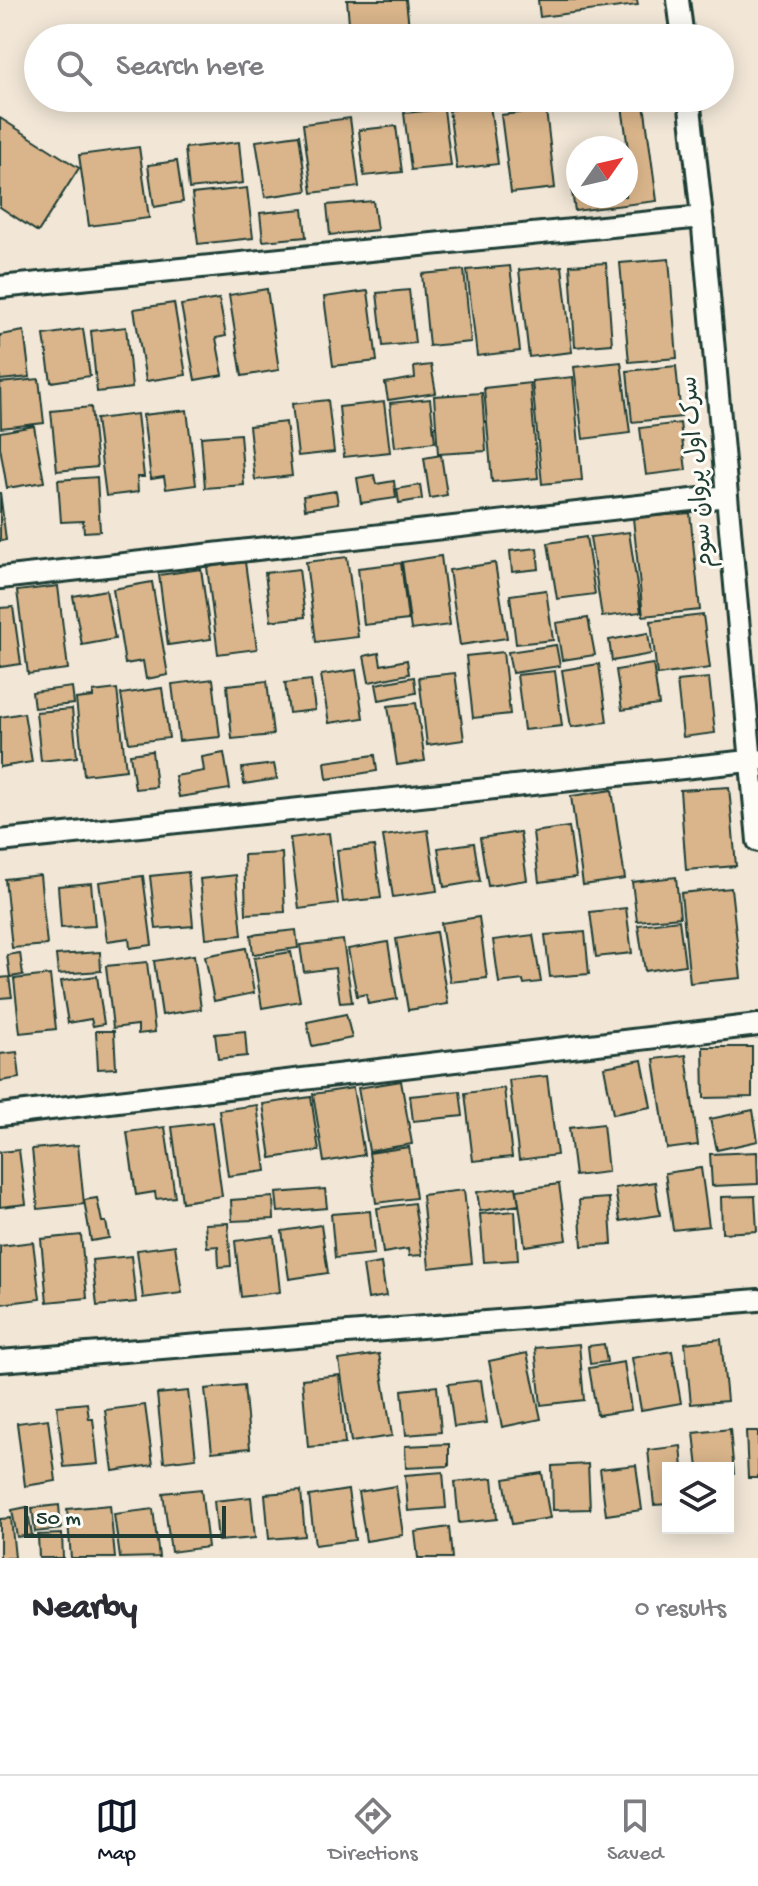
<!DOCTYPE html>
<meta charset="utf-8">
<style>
:root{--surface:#fff;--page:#f7f7f7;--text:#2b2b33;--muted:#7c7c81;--line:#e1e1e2;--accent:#111827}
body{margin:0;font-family:"Gochi Hand","Playpen Sans Arabic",sans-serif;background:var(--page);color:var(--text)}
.controls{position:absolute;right:24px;bottom:24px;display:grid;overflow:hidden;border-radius:0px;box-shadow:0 4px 20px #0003}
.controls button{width:72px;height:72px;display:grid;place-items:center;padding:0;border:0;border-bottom:2px solid var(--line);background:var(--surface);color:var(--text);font:40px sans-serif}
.compass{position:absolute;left:566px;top:136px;width:72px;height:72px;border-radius:50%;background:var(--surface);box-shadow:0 4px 20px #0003;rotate:56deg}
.scale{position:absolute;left:24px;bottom:20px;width:202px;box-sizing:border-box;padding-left:8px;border:4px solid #1f3d34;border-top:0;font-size:22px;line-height:28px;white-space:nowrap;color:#1f3d34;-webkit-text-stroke:6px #fdfcf7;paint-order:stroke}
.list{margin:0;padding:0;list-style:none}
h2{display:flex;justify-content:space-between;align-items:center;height:104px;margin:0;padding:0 32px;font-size:34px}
h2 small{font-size:26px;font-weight:400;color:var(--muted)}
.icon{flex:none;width:44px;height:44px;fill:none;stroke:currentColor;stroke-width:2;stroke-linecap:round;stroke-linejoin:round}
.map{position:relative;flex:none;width:758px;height:1558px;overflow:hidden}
.search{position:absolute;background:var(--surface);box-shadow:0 4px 20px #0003;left:24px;right:24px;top:24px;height:88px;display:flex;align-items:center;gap:20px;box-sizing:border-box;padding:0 28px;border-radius:44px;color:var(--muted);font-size:30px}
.sheet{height:216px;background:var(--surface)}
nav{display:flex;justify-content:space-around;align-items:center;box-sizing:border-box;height:112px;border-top:2px solid var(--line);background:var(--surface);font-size:22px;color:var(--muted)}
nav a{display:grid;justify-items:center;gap:4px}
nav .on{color:var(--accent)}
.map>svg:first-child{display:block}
</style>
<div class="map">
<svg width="758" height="1558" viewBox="0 0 758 1558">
<rect width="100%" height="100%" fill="#f2e7d7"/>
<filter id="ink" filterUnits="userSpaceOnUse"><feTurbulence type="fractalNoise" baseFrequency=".0125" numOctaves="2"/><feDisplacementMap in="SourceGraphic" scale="16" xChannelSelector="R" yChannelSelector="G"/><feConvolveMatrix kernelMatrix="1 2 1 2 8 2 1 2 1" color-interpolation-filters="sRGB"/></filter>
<g filter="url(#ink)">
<!-- building -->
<path fill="#dab58b" stroke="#1f3d34" stroke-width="2" d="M347 0H406L409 27 350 34Z
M538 0H637L638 5 540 17Z
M644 104 657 201 575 211 572 192 578 191V196H626V185H633L622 106Z
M490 105 498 164 457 169 449 110Z
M444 109 451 166 411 170 404 113Z
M546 110 555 188 511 193 501 115Z
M0 118 79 168 38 232 0 207Z
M350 118 359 187 312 193 303 124Z
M396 126 402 172 364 176 359 130Z
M299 135 307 191 265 197 256 141Z
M239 142 243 183 189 189 185 148Z
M139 147 149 218 89 226 79 155Z
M177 161 183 202 154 207 148 165Z
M247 188 253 238 198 244 192 194Z
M373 201 377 230 330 235 327 205Z
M303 209 306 237 263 241 260 213Z
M669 259 677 358 629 362 620 263Z
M606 263 612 344 575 347 570 265Z
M510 266 520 351 477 356 467 270Z
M562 266 572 352 529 357 519 270Z
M464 270 471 342 429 346 422 274Z
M267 289 279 370 242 376 229 295Z
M409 290 415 343 383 346 377 293Z
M368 291 377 361 333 366 324 297Z
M219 299 226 336 216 338 223 375 195 380 181 305Z
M174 303 186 375 146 381 134 309Z
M126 327 132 388 97 392 91 331Z
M83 329 90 376 51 382 44 335Z
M24 331 30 377 0 380V335Z
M621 362 630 433 583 439 574 367Z
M431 365 436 393 388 400 385 383 415 378 414 367Z
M676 366 681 417 632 422 627 371Z
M573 377 582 480 542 484 532 381Z
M39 379 44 423 1 428 0 383Z
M530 383 538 478 492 482 484 388Z
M482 393 486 451 438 454 434 396Z
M430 399 435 442 395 447 390 403Z
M328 400 334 452 298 456 292 404Z
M384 402 390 452 344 457 339 407Z
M91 407 97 467 57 471 51 411Z
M187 410 196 485 166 489 164 477 151 479 143 415Z
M137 414 144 477H137L138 492 106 496 96 419Z
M286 422 292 476 255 480 249 426Z
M680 423 686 470 646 475 640 428Z
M34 426 44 482 7 488 0 447V432Z
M240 434 244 485 205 488 201 437Z
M441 455 447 495 430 498 424 458Z
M374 475 376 484 394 481 396 498 361 503 357 478Z
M97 477 100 531 84 532 83 521 61 522 58 480Z
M420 485 422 499 399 503 397 489Z
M336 491 338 504 305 509 303 496Z
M0 492 6 540 0 541Z
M690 513 700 610 643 616 633 518Z
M629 532 641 612 602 617 590 537Z
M586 537 595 594 557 599 548 543Z
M537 548 539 569 512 572 510 551Z
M441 556 450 625 411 630 402 562Z
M347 557 358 637 316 642 306 562Z
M245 562 257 649 218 654 207 567Z
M401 563 408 620 364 625 358 568Z
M495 563 507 638 460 645 449 570Z
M201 569 211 639 168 645 159 575Z
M299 569 305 617 271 621 265 573Z
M152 582 168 675 146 679 143 661 125 664 113 589Z
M58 586 68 669 28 674 17 591Z
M106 590 115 639 82 645 73 596Z
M546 590 553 640 516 644 510 595Z
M13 607 21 664 0 667V608Z
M703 615 710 668 657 675 651 621Z
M588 618 595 655 562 660 556 623Z
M648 633 651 654 612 661 609 640Z
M556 645 560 666 512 673 508 652Z
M503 652 510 714 473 718 466 656Z
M379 653 381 665 407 660 409 674 369 682 364 656Z
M599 664 607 722 571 727 562 670Z
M653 664 659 705 622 710 616 670Z
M356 670 363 718 329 723 321 675Z
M555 671 562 726 524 730 517 675Z
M455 673 464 740 427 745 419 677Z
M414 677 416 693 379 700 376 684Z
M709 678 715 733 683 737 677 681Z
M213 679 220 737 179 741 172 684Z
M311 680 315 710 289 713 285 683Z
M267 681 273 735 232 739 227 685Z
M72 687 74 704 34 708 32 692Z
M162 688 169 738 129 743 121 694Z
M117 689 126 770 84 775 76 699 93 697V692Z
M416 703 425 761 397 765 388 706Z
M72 709 77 757 41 761 36 712Z
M24 713 32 762 0 767V717Z
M152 751 156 787 135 789 130 754Z
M224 753 230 789 179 797 175 776 204 771 202 757Z
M375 755 377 771 327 779 325 762Z
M274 764 277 779 244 784 242 768Z
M729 787 736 866 686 870 680 790Z
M612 790 625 879 583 885 571 796Z
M569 827 576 877 539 882 533 832Z
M428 830 437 891 393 897 383 836Z
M520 832 527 880 488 886 480 838Z
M329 833 338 904 299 909 290 838Z
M474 843 480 881 444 887 438 848Z
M374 846 381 898 343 902 337 850Z
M282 853 285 912 246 914 244 855Z
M188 872 193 926 156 929 150 876Z
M40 875 47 945 12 948 5 879Z
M236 875 242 935 206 938 200 879Z
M143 876 152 945 130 948 129 938 107 941 99 882Z
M676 877 680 917 637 921 632 882Z
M91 883 95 926 61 928 58 886Z
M731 888 741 978 690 983 681 893Z
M626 908 632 953 596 957 590 912Z
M479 917 487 978 450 982 441 923Z
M679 920 685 965 645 971 638 925Z
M296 930 298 948 253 954 251 935Z
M436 932 448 1004 408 1010 396 939Z
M585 932 589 974 550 977 545 935Z
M533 935 541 982 524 984 523 980 499 983 493 940Z
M343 940 352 1002 340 1003 335 968 304 972 300 945Z
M388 942 397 999 368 1004 366 994 357 996 348 949Z
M246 948 254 993 214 1001 205 956Z
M100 952 101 971 58 974 56 955Z
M291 952 300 1001 262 1008 254 958Z
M20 953 23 975 10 977 7 955Z
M194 955 201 1009 162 1015 154 961Z
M147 962 155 1032 138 1034V1025L113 1028 106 966Z
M50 975 56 1029 20 1033 14 979Z
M97 976 104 1024 93 1026 91 1019 68 1023 61 981Z
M9 977 12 997 0 998V978Z
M346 1014 352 1038 312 1046 307 1022Z
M96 1031H114L116 1068 98 1069Z
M245 1031 247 1056 218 1059 215 1034Z
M703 1047H752V1097L704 1098Z
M17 1052 20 1078 0 1081V1054Z
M686 1055 698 1145 667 1149 654 1059Z
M642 1060 651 1107 613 1114 604 1067Z
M547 1076 557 1155 519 1160 509 1080Z
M401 1081 412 1144 369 1151 358 1088Z
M353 1088 364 1155 324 1162 313 1094Z
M504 1088 512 1157 473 1161 465 1093Z
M460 1091 463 1116 413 1121 410 1096Z
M311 1097 319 1151 271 1158 263 1104Z
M257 1105 266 1171 228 1176 219 1110Z
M753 1110 758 1141 717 1150 710 1119Z
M212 1122 222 1196 182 1202 172 1127Z
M603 1124 608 1172 575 1176 569 1128Z
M165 1127 175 1197 156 1199 155 1192 136 1195 127 1132Z
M78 1145 84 1204 38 1209 32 1149Z
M409 1147 416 1198 376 1203 369 1153Z
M19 1150 26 1204 0 1207V1152Z
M757 1152 758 1184 712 1186 710 1154Z
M701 1168 709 1226 673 1230 665 1173Z
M655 1182 660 1215 620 1221 615 1188Z
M559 1184 567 1240 525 1246 517 1190Z
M516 1187 519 1205 480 1211 477 1192Z
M325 1189 327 1208 278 1212 276 1193Z
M464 1190 472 1263 429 1268 422 1195Z
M755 1196 757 1231 722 1233 721 1197Z
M273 1197 274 1219 232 1221 231 1200Z
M97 1198 102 1222H106L109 1238 91 1241 84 1200Z
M609 1198 612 1244 582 1246 579 1200Z
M414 1203 422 1255 409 1256 408 1249 383 1253 377 1208Z
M370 1211 374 1254 335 1258 331 1214Z
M515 1211 518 1260 484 1262 480 1214Z
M228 1223 231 1266 219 1267 218 1246 207 1247 205 1224Z
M321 1225 328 1273 289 1279 282 1231Z
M81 1235 87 1298 47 1302 41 1239Z
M274 1236 280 1292 241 1297 235 1241Z
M33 1242 40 1299 0 1304V1246Z
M175 1245 182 1293 143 1298 137 1250Z
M131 1256 136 1302 97 1306 92 1260Z
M381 1263 386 1296 368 1299 363 1266Z
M721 1339 727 1401 691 1404 685 1343Z
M579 1344 584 1400 541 1405 535 1348Z
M604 1344 607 1362 590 1364 588 1346Z
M672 1351 681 1403 641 1410 632 1358Z
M527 1353 541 1419 502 1427 489 1361Z
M379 1354 392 1436 351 1442 339 1360Z
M624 1362 631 1410 597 1415 589 1368Z
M339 1375 345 1444 308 1447 302 1379Z
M481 1380 487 1423 454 1427 448 1384Z
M244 1385 250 1448 212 1452 205 1389Z
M437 1386 441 1432 406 1435 402 1390Z
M188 1391 196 1458 164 1462 157 1394Z
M87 1403 89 1419H93L98 1464 64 1467 57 1406Z
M145 1405 153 1465 113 1471 105 1410Z
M48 1419 56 1481 25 1486 17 1423Z
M730 1429 734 1474 728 1475V1468H698L694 1433Z
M746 1431H758V1478H748Z
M449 1444V1466L406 1468 405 1446Z
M681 1446 683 1468H668V1504L654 1505 648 1450Z
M588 1464 590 1509 553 1510 552 1466Z
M636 1465 642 1510 606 1515 600 1469Z
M443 1472 446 1508 408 1511 405 1475Z
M542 1473 550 1518 512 1524 504 1479Z
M493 1478 497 1519 459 1523 455 1482Z
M396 1486 403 1535 366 1541 358 1492Z
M201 1489 208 1547 171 1552 163 1493Z
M348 1490 355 1540 315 1545 309 1496Z
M301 1491 305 1536 269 1539 265 1494Z
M251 1497 255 1538 218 1541 214 1501Z
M59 1505 61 1529 35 1532 32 1508Z
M110 1505 115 1558H71L67 1509Z
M27 1507 32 1535 17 1537 12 1510Z
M153 1509 159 1557 120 1558 114 1514Z
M11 1518 15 1558H0V1519Z
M449 1527 452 1558H418L415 1532Z
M62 1534 63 1558H39L38 1535Z"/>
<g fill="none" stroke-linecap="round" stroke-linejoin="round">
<!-- street casing -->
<g stroke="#1f3d34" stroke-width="26">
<path id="street" d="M678 0 683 38
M689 98 702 217 758 841
M0 287 702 217
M0 578 727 496
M0 841 758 760
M0 1115 758 1025
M0 1361 758 1300"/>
</g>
<!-- street -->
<use href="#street" stroke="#fdfcf7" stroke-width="20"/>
</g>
</g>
<g text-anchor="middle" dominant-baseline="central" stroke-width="6" stroke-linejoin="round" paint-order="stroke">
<!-- street labels -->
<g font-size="24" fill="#1f3d34" stroke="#fdfcf7">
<text transform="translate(699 472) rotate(-95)">سرک اول پروان سوم</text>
</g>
</g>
</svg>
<div class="controls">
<button><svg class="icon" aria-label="layers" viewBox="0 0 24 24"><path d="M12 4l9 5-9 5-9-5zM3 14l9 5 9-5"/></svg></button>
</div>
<svg class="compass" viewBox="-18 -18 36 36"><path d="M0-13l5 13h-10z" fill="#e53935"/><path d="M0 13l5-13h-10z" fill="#7c7c81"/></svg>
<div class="scale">50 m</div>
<div class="search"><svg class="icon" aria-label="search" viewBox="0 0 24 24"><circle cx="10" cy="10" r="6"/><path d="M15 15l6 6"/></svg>Search here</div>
</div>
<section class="sheet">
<h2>Nearby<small>0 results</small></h2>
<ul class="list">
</ul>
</section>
<nav>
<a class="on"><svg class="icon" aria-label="map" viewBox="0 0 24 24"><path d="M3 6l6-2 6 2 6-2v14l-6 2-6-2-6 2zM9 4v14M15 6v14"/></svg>Map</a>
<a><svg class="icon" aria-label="directions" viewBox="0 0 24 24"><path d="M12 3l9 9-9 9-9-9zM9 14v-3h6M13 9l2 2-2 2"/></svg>Directions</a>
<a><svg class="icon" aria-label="saved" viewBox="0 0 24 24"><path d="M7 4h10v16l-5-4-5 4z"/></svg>Saved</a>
</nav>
